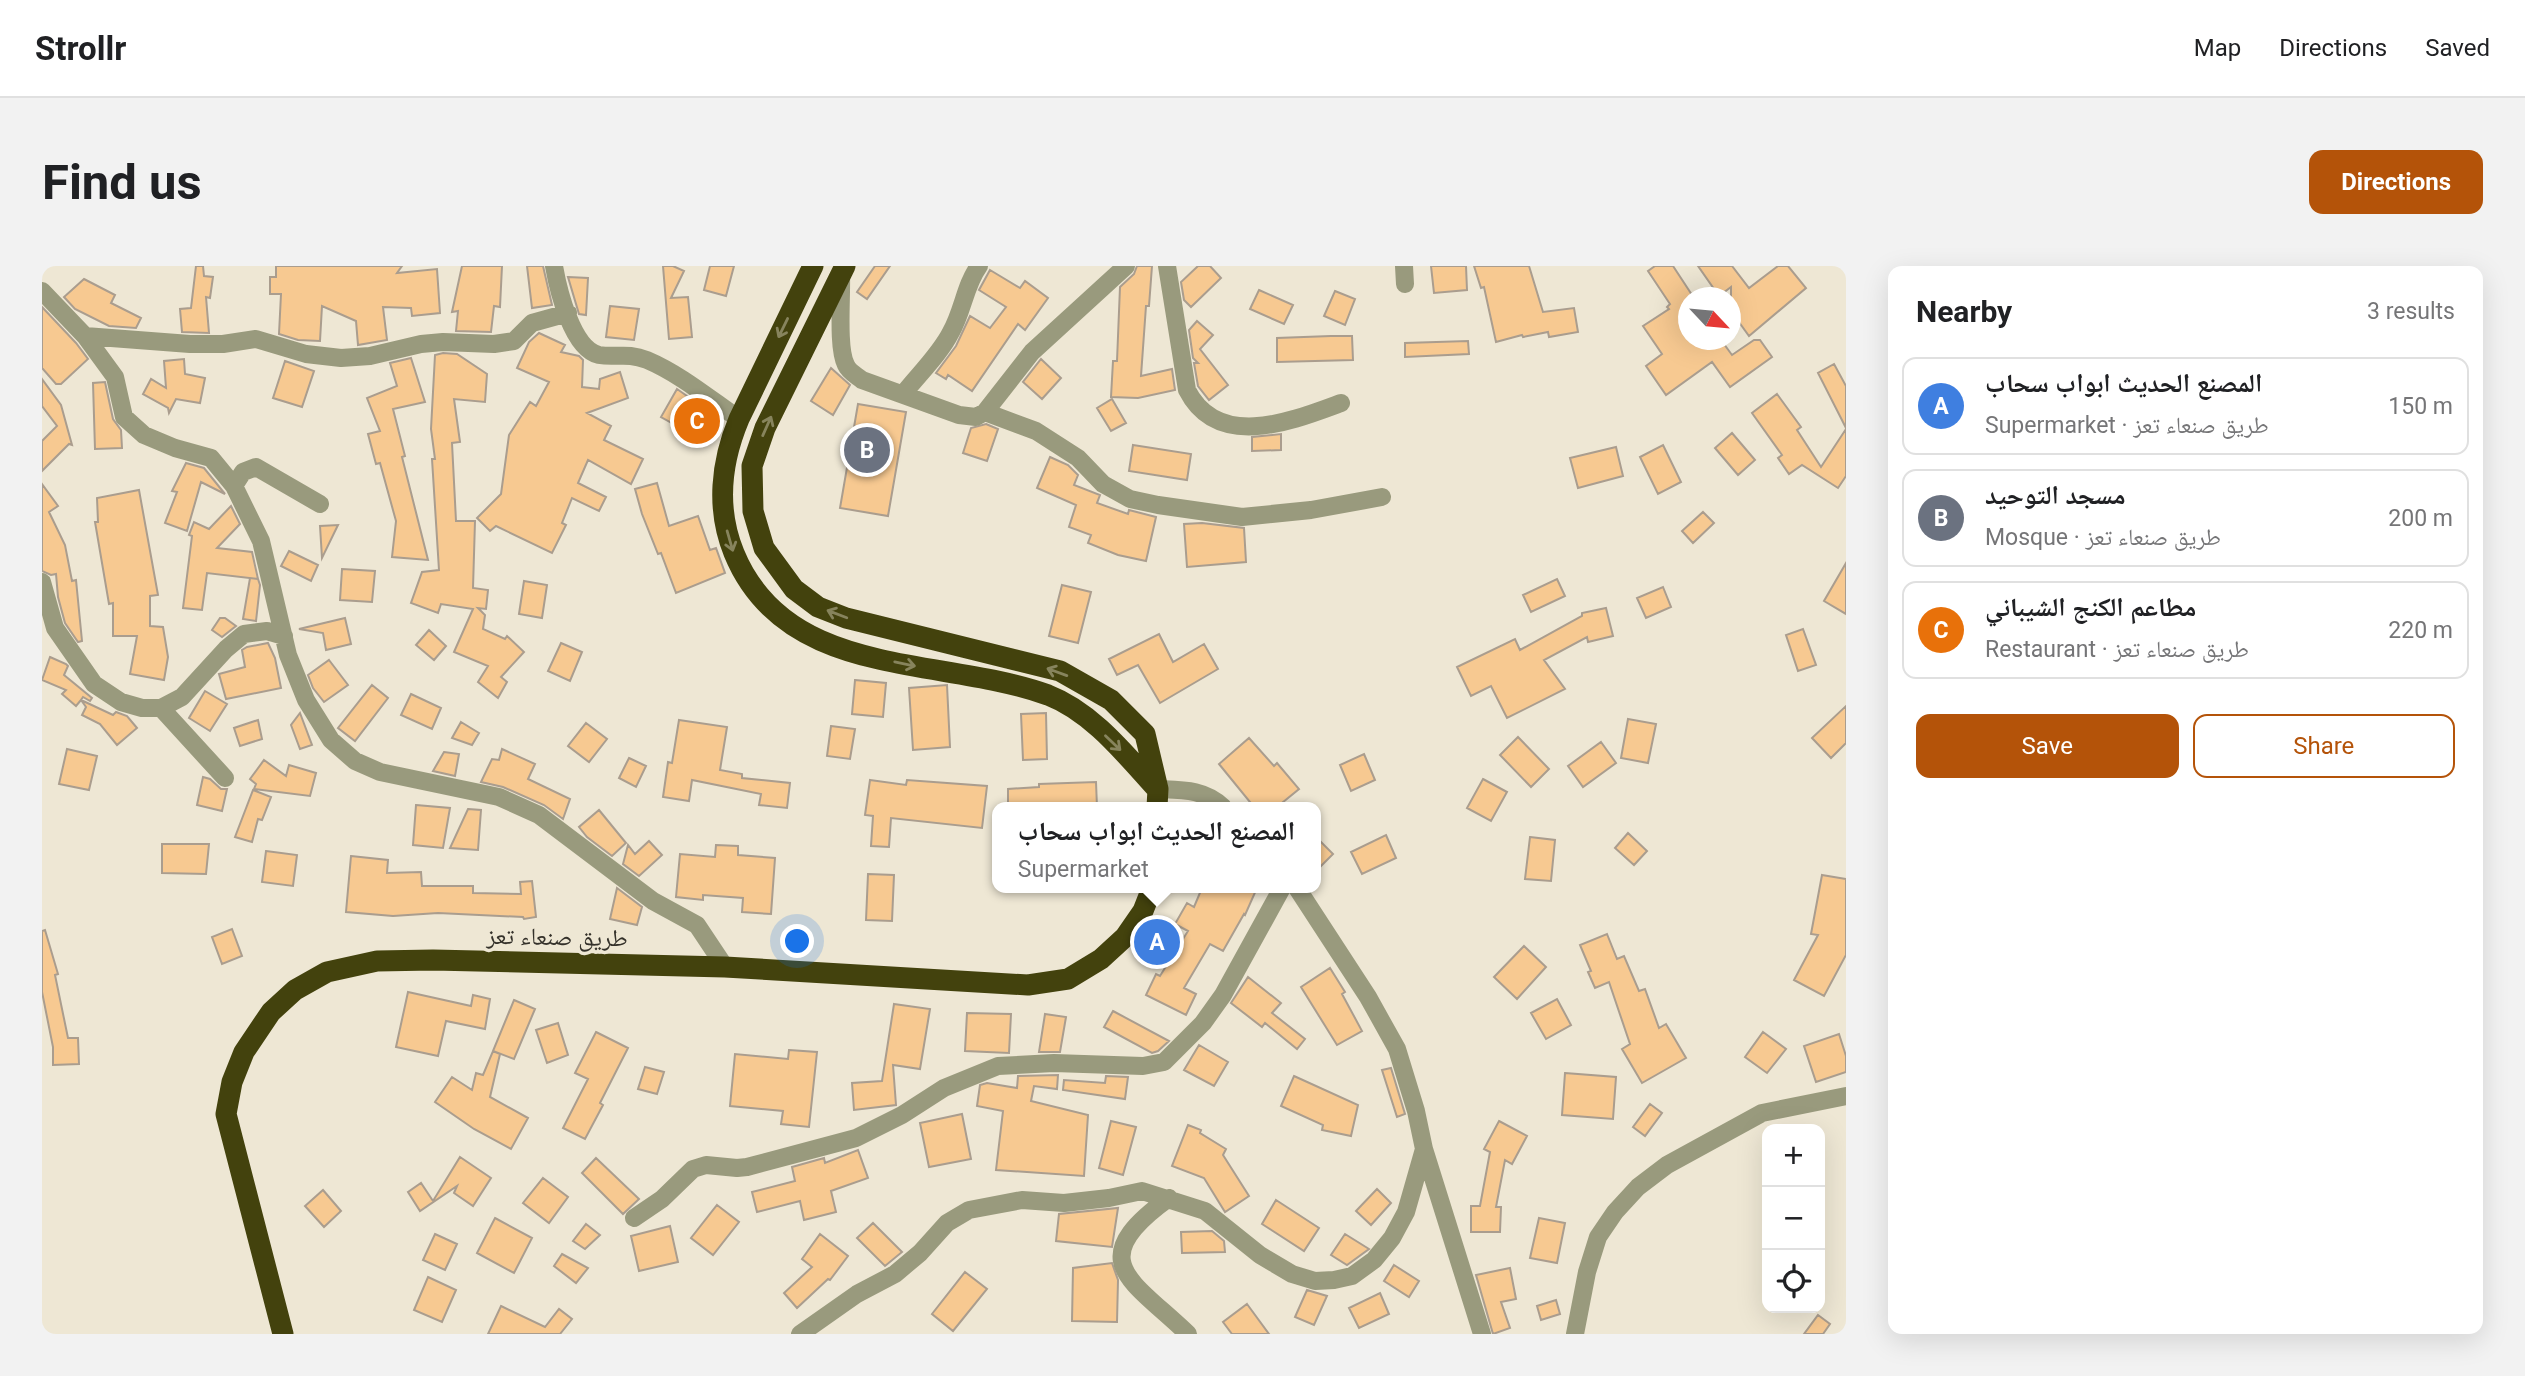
<!DOCTYPE html>
<meta charset="utf-8">
<style>
:root{--surface:#fff;--page:#f2f2f2;--text:#202124;--muted:#757577;--line:#e0e0e0;--accent:#b45309}
body{margin:0;font-family:Roboto,"Noto Naskh Arabic",sans-serif;background:var(--page);color:var(--text)}
.controls{position:absolute;right:21px;bottom:21px;display:grid;overflow:hidden;border-radius:14px;box-shadow:0 7px 28px #0002}
.controls button{width:63px;height:63px;display:grid;place-items:center;padding:0;border:0;border-bottom:2px solid var(--line);background:var(--surface);color:var(--text);font:35px sans-serif}
.compass{position:absolute;left:1636px;top:21px;width:63px;height:63px;border-radius:50%;background:var(--surface);box-shadow:0 7px 28px #0002;rotate:116deg}
.you{position:absolute;left:756px;top:676px;width:24px;height:24px;margin:-18px;border:5px solid #fff;border-radius:50%;background:#1a73e8;box-shadow:0 0 0 10px #1a73e833}
.badge{display:grid;place-items:center;width:46px;height:46px;border-radius:50%;background:var(--accent);color:#fff;font-size:23px;font-weight:700}
.pin{position:absolute;translate:-50% -50%;border:4px solid #fff;box-shadow:0 2px 7px #0006}
.popup{position:absolute;left:950px;top:536px;width:329px;height:91px;box-sizing:border-box;display:grid;place-content:center;border-radius:14px;background:var(--surface);filter:drop-shadow(0 2px 5px #0005);font-size:23px;white-space:nowrap;color:var(--muted)}
.popup b{font-size:26px;color:var(--text)}
.popup::after{content:'';position:absolute;left:50%;top:100%;margin-left:-14px;border:14px solid transparent;border-top-color:var(--surface)}
.list{margin:0;padding:0;list-style:none}
h2{display:flex;justify-content:space-between;align-items:center;height:91px;margin:0;padding:0 28px;font-size:30px}
h2 small{font-size:23px;font-weight:400;color:var(--muted)}
.list li{display:grid;grid-template-columns:46px 1fr auto;gap:21px;align-items:center;box-sizing:border-box;height:98px;margin:0 14px 14px;padding:0 14px;border:2px solid var(--line);border-radius:14px}
.list b{display:block;font-size:26px;white-space:nowrap}
.list p{margin:0;font-size:23px;white-space:nowrap;color:var(--muted)}
.list em{font-size:23px;font-style:normal;color:var(--muted)}
.actions{display:flex;gap:14px;padding:21px 28px}
.actions a{flex:1;padding:16px 0;border:2px solid var(--accent);border-radius:14px;text-align:center;font-size:24px;color:var(--accent)}
.actions .main{background:var(--accent);color:#fff}
.icon{flex:none;width:38px;height:38px;fill:none;stroke:currentColor;stroke-width:2;stroke-linecap:round;stroke-linejoin:round}
.map{position:relative;flex:none;width:1804px;height:1068px;overflow:hidden;border-radius:14px}
header{display:flex;align-items:center;gap:42px;box-sizing:border-box;height:98px;padding:0 35px;background:var(--surface);border-bottom:2px solid var(--line)}
header strong{font-size:33px}
nav{display:flex;gap:38px;margin-inline-start:auto;font-size:24px}
.intro{display:flex;align-items:center;justify-content:space-between;box-sizing:border-box;height:168px;padding:0 42px}
h1{margin:0;font-size:49px}
.button{padding:18px 32px;border-radius:14px;background:var(--accent);color:#fff;font-size:24px;font-weight:700}
main{display:flex;gap:42px;padding:0 42px}
aside{flex:1;background:var(--surface);border-radius:14px;box-shadow:0 7px 28px #0002}
.map>svg:first-child{display:block}
</style>
<header>
<strong>Strollr</strong>
<nav><a>Map</a><a>Directions</a><a>Saved</a></nav>
</header>
<div class="intro"><h1>Find us</h1><a class="button">Directions</a></div>
<main>
<div class="map">
<svg width="1804" height="1068" viewBox="0 0 1804 1068">
<rect width="100%" height="100%" fill="#eee7d4"/>
<!-- building -->
<path fill="#f7c991" stroke="#aa9d8e" stroke-width="2" d="M154 0H161L162 10 171 11 168 32 164 31 167 67 140 66 138 43 149 42Z
M234 0H360L355 7 395 3 398 47 370 50 369 42 341 41 345 74 316 79 314 55 280 40 278 75 256 74 237 68 239 28H228V11H234Z
M420 0H460L458 41 452 40 449 66 414 65 416 45 410 46Z
M485 0H501L510 39 490 42Z
M621 0H631L642 5 629 32 646 31 650 71 627 73Z
M668 0H692L684 30 662 24Z
M833 0H848L825 33 815 26Z
M1095 0H1110L1107 40H1104L1099 110 1130 103 1133 124 1096 132 1069 131 1071 95H1075L1078 21 1092 8Z
M1156 0H1168L1179 12 1149 41 1142 34 1139 16Z
M1389 0H1424L1425 24 1392 27Z
M1432 0H1487L1501 46 1532 42 1536 66 1507 71 1506 66 1481 71 1480 69 1454 76 1442 21 1439 22Z
M1613 0H1631L1652 32H1647V74H1679L1690 89 1712 74H1718L1730 91 1688 121 1670 96 1624 129 1604 100 1620 88 1601 60 1627 43 1625 41 1628 38 1606 5Z
M1656 0H1690L1707 22 1736 0H1746L1764 22 1707 70 1689 45V21L1677 30Z
M948 4 978 22 983 15 1006 32 983 64 976 58 930 125 906 109 904 113 894 107 914 80 928 50 948 62 964 41 937 24Z
M526 11 546 12 544 49 537 48Z
M42 13 73 29 69 37 99 52 94 62 67 60 33 43 22 31Z
M1217 24 1251 39 1242 58 1208 43Z
M1293 25 1313 33 1303 59 1282 50Z
M568 40 597 43 592 74 564 71Z
M0 41 34 77 46 93 19 118H14L0 102Z
M1155 55 1171 69 1158 83 1186 119 1167 134 1156 120 1152 97H1156L1151 92 1147 64Z
M497 67 523 79 519 86 537 90 541 94 540 121 557 123 558 113 578 106 586 132 545 147 569 160 562 174 601 193 589 218 546 194 536 217 564 231 557 245 530 232 520 257 524 259 510 287 454 260 448 265 435 252 459 228 467 169 488 136 494 140 507 116 475 102 487 76Z
M1289 70H1310L1311 94 1235 96V72Z
M1426 75 1427 88 1363 91V77Z
M401 87 415 88 445 108 443 136 412 133 418 176 410 177 414 255H433L431 322 446 324 444 343 436 342 443 349 441 363 463 373 465 370 482 386 459 411 465 416 456 432 436 416 446 400 412 386 431 343 399 338 396 347 369 337 380 306 397 304 390 193H393L389 163 393 89Z
M369 92 383 136 351 143 363 190 360 191 386 294 350 291 354 255 338 197 334 198 326 168 338 165 325 132 355 120 348 97Z
M142 93 143 108 163 112 158 137 134 133 127 147 126 142 101 128 109 113 124 122 122 95Z
M999 93 1019 112 1000 133 981 116Z
M243 95 272 105 260 141 231 132Z
M1792 98 1804 120V162L1776 107Z
M789 102 808 119 791 149 769 135Z
M0 113 19 139 30 179 27 178 0 205V175L15 160 0 140Z
M63 116 71 153 79 164 80 182 53 183 51 117Z
M635 123 668 146 655 171 619 151Z
M1735 128 1759 161 1755 164 1779 201 1804 163V210L1796 222 1760 199 1747 208 1736 192 1740 189 1710 147Z
M1070 133 1084 157 1069 165 1055 142Z
M816 138 864 146 846 250 798 242Z
M944 158 956 163 945 195 921 187 929 162Z
M1690 167 1713 194 1696 209 1673 182Z
M1239 168V184L1210 185V171Z
M1091 179 1149 188 1145 214 1087 205Z
M1621 179 1639 216 1616 228 1598 191Z
M1574 181 1581 210 1536 222 1528 192Z
M1008 191 1026 199 1036 209 1032 219 1058 229 1055 237 1086 248 1087 244 1114 251 1104 295 1076 289 1046 277 1049 269 1027 261 1034 239 995 222Z
M144 197 162 202 183 228 159 216 145 265 123 257 135 226 130 225Z
M615 217 627 260 656 250 668 284 674 282 683 307 634 327 619 287 616 288 600 248 593 223Z
M0 218 16 240 7 246 23 279 30 315 34 314 40 375 36 376 23 357 16 331 14 308 9 309 0 305Z
M97 224 116 329 108 330V360L121 361 126 391 122 414 88 408 95 370H71V337L67 338 53 256H56L55 232Z
M189 240 198 258 175 282 210 286 216 313 165 307 160 344 141 342 150 270 147 269 152 256 167 263Z
M1661 246 1672 257 1651 277 1640 265Z
M1160 257 1202 262 1204 296 1145 301 1142 258Z
M296 259 280 292 278 260Z
M247 285 276 299 269 315 239 300Z
M1804 297V348L1782 335Z
M300 303 333 305 330 336 298 334Z
M208 312 216 313 218 319 214 355 201 353Z
M1515 313 1523 330 1489 346 1481 329Z
M482 315 505 319 500 352 477 348Z
M1020 319 1049 326 1036 377 1007 370Z
M1621 321 1629 341 1604 352 1595 332Z
M1564 342 1571 370 1546 376 1545 371 1502 394 1523 423 1465 452 1449 420 1429 430 1415 401 1473 373 1478 384 1540 350V347Z
M178 352H183L194 360 180 371 170 364Z
M303 352 309 378 284 384 281 367 257 363Z
M1761 363 1774 399 1756 405 1744 369Z
M387 364 404 380 392 394 374 379Z
M1117 368 1131 396 1162 378 1176 403 1118 437 1096 399 1075 409 1067 393Z
M226 377 233 392 239 422 184 433 177 408 203 401 200 384 205 381Z
M519 377 540 386 528 415 506 405Z
M8 391 24 398 26 400 22 409 50 432 48 435 41 431 39 434 71 449 74 446 85 450 95 462 75 479 58 458 40 449 44 441 39 434 34 440 20 428 24 424 0 414Z
M287 394 306 419 282 436 271 422 266 409Z
M813 414 844 417 841 451 810 448Z
M330 419 346 432 313 475 296 462Z
M905 419 908 481 871 484 867 422Z
M163 425 185 438 168 465 147 452Z
M369 428 399 442 390 463 359 449Z
M1804 440V477L1789 492 1770 472Z
M258 447 270 479 258 483 249 459Z
M1004 447 1005 493 981 494 979 448Z
M1586 453 1614 458 1606 497 1579 492Z
M216 454 220 473 198 480 192 462Z
M637 454 685 461 678 504 700 508V512L748 517 745 542 717 539 719 528 650 514 647 535 621 531 626 496 630 497Z
M419 456 437 467 430 479 410 472Z
M544 457 565 473 547 496 526 480Z
M789 460 813 463 808 493 785 490Z
M1476 471 1507 503 1489 521 1458 489Z
M1207 472 1232 500 1235 497 1257 523 1235 541H1212L1177 498Z
M1559 476 1574 497 1541 521 1526 500Z
M25 483 55 490 47 524 17 518Z
M460 483 493 498 486 513 528 533 521 553 502 539 461 521 439 516 450 493 457 494Z
M402 486 417 488 413 510 391 505Z
M1322 488 1333 514 1309 525 1298 499Z
M587 492 604 500 594 521 577 512Z
M222 494 244 510 247 499 274 507 268 530 212 523 214 518 208 513Z
M161 511 168 513 179 523H185L180 545 155 539Z
M1441 513 1465 526 1449 555 1425 542Z
M828 514 864 519 865 514 945 520 940 562 849 552 847 581 829 580 831 550 823 549Z
M1054 516 1055 541H966V523L997 521V518Z
M211 524 229 531 220 554 216 553 210 576 193 571Z
M374 539 408 542 401 582 371 579Z
M426 543 439 544 436 584 408 582Z
M557 544 584 577 570 590 545 571 537 561Z
M1586 567 1605 585 1592 599 1573 582Z
M1344 569 1354 592 1320 608 1309 586Z
M1274 571 1291 588 1274 605Z
M1488 571 1513 574 1509 615 1483 613Z
M607 575 620 589 597 610 581 598 586 579 593 588Z
M120 578H167L164 608 120 607Z
M674 579 696 580V589L733 592 729 648 700 646 701 632 661 629V634L634 631 638 588 673 591Z
M224 585 255 589 251 620 220 616Z
M309 590 346 594 345 607 379 606 380 620H431V627L479 628 478 616 490 615 494 651 482 653 481 651 396 647 351 650 304 646Z
M826 608 852 609 850 655 824 654Z
M1780 609 1804 613V689L1782 730 1752 714 1776 669 1769 668Z
M575 622 600 641 595 659 568 653Z
M1160 622H1215L1203 649 1202 648 1181 685 1168 678 1142 722 1154 728 1144 749 1104 729 1114 708 1118 710 1146 665 1133 658 1145 637 1152 641Z
M190 663 200 690 180 698 170 671Z
M3 664 16 708 13 709 26 772H36L37 798 11 799V781L0 726V665Z
M1565 668 1575 693 1582 690 1597 725 1603 723 1617 762 1624 758 1644 792 1600 817 1580 783 1588 778 1567 716 1553 722 1546 706 1549 705 1538 679Z
M1482 680 1504 701 1475 733 1452 711Z
M1288 702 1303 726 1300 728 1320 765 1295 779 1259 721Z
M1206 711 1239 737 1230 747 1263 773 1255 783 1223 757 1220 761 1189 737Z
M366 726 429 740 431 729 448 733 443 763 404 755 396 790 354 781Z
M1515 733 1529 759 1504 773 1489 747Z
M472 734 493 743 472 793 451 785Z
M852 738 888 743 878 803 851 799 854 839 812 844 810 817 840 815Z
M1071 745 1127 775 1116 785 1110 787 1062 761Z
M925 747 969 748 967 787 923 785Z
M1003 748 1024 751 1018 786H997Z
M516 757 526 789 505 797 494 764Z
M554 766 586 782 558 837 561 839 543 873 521 862 546 813 533 807Z
M1721 766 1744 783 1725 807 1703 791Z
M1797 768 1804 790V806L1774 816 1762 780Z
M1157 779 1186 796 1172 820 1142 804Z
M747 784 775 786 767 861 739 858 741 845 688 840 693 788 746 793Z
M451 785 458 788 448 831 486 852 469 883 432 863 393 836 410 811 430 824 434 807 441 809Z
M603 801 622 806 615 828 596 823Z
M1349 802 1363 848 1355 851 1340 804Z
M1523 807 1574 811 1571 853 1520 849Z
M1016 809 1015 823 992 820 989 835 1046 849 1042 910 954 904 961 845 935 840 938 819 945 817 975 822 976 810Z
M1064 810 1086 811 1083 833 1021 824 1022 814 1063 817Z
M1252 810 1316 839 1309 870 1280 864 1281 859 1239 840Z
M1608 838 1620 847 1603 870 1591 861Z
M920 848 929 893 887 901 878 857Z
M1069 855 1094 861 1081 909 1057 902Z
M1457 855 1485 870 1470 898 1463 894 1454 941H1459L1458 966H1429V940H1438L1448 886 1442 883Z
M1146 859 1159 864 1158 867 1184 883 1181 889 1207 930 1183 946 1162 912 1130 900Z
M816 884 826 912 789 925 794 946 762 954 758 935 715 946 710 926 753 915 750 901 782 892 783 897Z
M418 891 449 912 431 940 412 927 415 920 378 945 366 926 379 917 391 935Z
M554 892 597 933 581 948 540 907Z
M501 912 526 931 507 957 481 937Z
M1335 923 1349 937 1329 959 1314 945Z
M281 924 299 945 282 961 263 940Z
M1234 934 1277 962 1262 985 1220 958Z
M675 939 697 956 671 989 649 972Z
M1076 942 1070 981 1014 975 1017 948Z
M453 952 490 972 472 1007 435 987Z
M1497 952 1523 957 1515 997 1488 992Z
M831 957 860 986 843 1000 815 972Z
M544 958 558 969 543 983 531 975Z
M628 960 636 996 597 1005 589 970Z
M1170 965 1182 975 1183 986 1140 987 1139 966Z
M393 968 415 978 403 1004 381 994Z
M778 968 806 990 788 1014 786 1013 755 1042 742 1027 770 1001 760 993Z
M1303 968 1327 983 1305 999 1289 989Z
M520 988 546 1002 534 1017 512 1000Z
M1070 997 1076 1014 1075 1056 1030 1055 1031 1002Z
M1352 999 1377 1015 1367 1031 1342 1015Z
M1468 1002 1474 1033 1459 1036 1468 1062 1451 1068 1434 1009Z
M923 1006 945 1023 911 1065 890 1048Z
M386 1011 414 1024 400 1056 372 1044Z
M1265 1024 1285 1030 1272 1059 1253 1051Z
M1338 1027 1347 1048 1317 1062 1307 1042Z
M1514 1034 1518 1048 1499 1054 1495 1040Z
M1205 1038 1227 1068H1190L1181 1056Z
M459 1040 503 1061 517 1043 530 1053 518 1068H446Z
M1776 1049 1788 1058 1781 1068H1762Z"/>
<g fill="none" stroke-linecap="round" stroke-linejoin="round">
<!-- minor -->
<path stroke="#999a7d" stroke-width="18" d="M512 0C516 23 530 83 557 89 574 92 585 86 605 94 638 108 668 133 697 153
M1125 0 1145 124C1176 185 1250 155 1299 137
M1362 0 1363 18
M799 9C800 30 795 82 804 99 807 106 814 109 820 114L917 149 934 151 943 146 990 86 1084 0
M0 25 43 70 73 111 82 151 102 169 133 182 169 192 192 220 219 275 246 389 264 434 289 474 313 495 338 506 457 531 497 549 611 635 655 659 683 701
M43 70 148 78H181L214 73 264 88 299 92 328 90 379 78 401 76 452 78 472 75 490 57 526 47
M862 127C877 108 898 88 909 66 921 45 923 19 937 0
M943 146 994 165 1036 192 1061 218 1088 233 1116 239 1200 251 1269 244 1340 231
M192 220 201 206 214 201 278 238
M0 316 13 362 52 418 79 436 100 442H119L140 431 184 383 202 368 225 365 242 370
M119 442 183 512
M1116 523C1140 524 1162 523 1181 541
M1255 622 1326 731 1355 783 1374 845 1382 883 1440 1068
M1127 932C1039 995 1090 1014 1146 1068
M592 952 620 933 651 903 664 899 695 902 705 901 814 872 860 849 902 822 956 800 1012 797 1101 800 1122 796 1161 757 1181 729 1240 622
M758 1068 815 1028 853 1008 878 987 905 957 927 944 980 934 1022 937 1067 932 1100 925 1163 945 1218 989 1250 1008 1273 1015 1292 1014 1310 1010 1332 994 1350 972 1364 946 1382 883
M1533 1068 1545 1006 1556 971 1573 946 1596 921 1625 899 1720 847 1804 830"/>
<!-- highway -->
<path stroke="#43420d" stroke-width="21" d="M771 0 697 153C679 196 674 243 692 287 744 414 898 390 1006 429 1050 446 1083 488 1114 522
M803 0 723 162 710 200 711 245 722 282 752 323 776 341 804 352 1018 405 1069 434 1103 468 1116 523 1115 541
M241 1068 184 848 190 816 202 786 229 746 253 724 285 706 335 695 391 694 683 701 986 719 1026 713 1059 693 1083 671 1101 645 1110 622"/>
</g>
<!-- one-way arrows -->
<defs><path id="oneway-shaft" d="M-6 0H5M1.5-3L5.5 0L1.5 3" fill="none" stroke-width="1.6" stroke-linecap="round" stroke-linejoin="round" transform="scale(1.75)"/></defs>
<g stroke="#87845d">
<use href="#oneway-shaft" transform="translate(741 62) rotate(116)"/>
<use href="#oneway-shaft" transform="translate(725 160) rotate(-66)"/>
<use href="#oneway-shaft" transform="translate(688 275) rotate(74)"/>
<use href="#oneway-shaft" transform="translate(795 348) rotate(-159)"/>
<use href="#oneway-shaft" transform="translate(863 398) rotate(12)"/>
<use href="#oneway-shaft" transform="translate(1015 406) rotate(-160)"/>
<use href="#oneway-shaft" transform="translate(1071 477) rotate(44)"/>
</g>
<g text-anchor="middle" dominant-baseline="central" stroke-width="7" stroke-linejoin="round" paint-order="stroke">
<!-- street labels -->
<g font-size="24" fill="#34312a" stroke="#eee7d4">
<text transform="translate(515 671) rotate(1)">طريق صنعاء تعز</text>
</g>
</g>
</svg>
<div class="controls">
<button>+</button>
<button>−</button>
<button><svg class="icon" aria-label="locate" viewBox="0 0 24 24"><circle cx="12" cy="12" r="6"/><path d="M12 2v4M12 18v4M2 12h4M18 12h4"/></svg></button>
</div>
<svg class="compass" viewBox="-18 -18 36 36"><path d="M0-13l5 13h-10z" fill="#e53935"/><path d="M0 13l5-13h-10z" fill="#757577"/></svg>
<div class="you"></div>
<div class="pin badge" style="left:1115px;top:676px;background:#3f7fe0">A</div>
<div class="popup"><b>المصنع الحديث ابواب سحاب</b>Supermarket</div>
<div class="pin badge" style="left:825px;top:184px;background:#6b7280">B</div>
<div class="pin badge" style="left:655px;top:155px;background:#e8710a">C</div>
</div>
<aside>
<h2>Nearby<small>3 results</small></h2>
<ul class="list">
<li><span class="badge" style="background:#3f7fe0">A</span><div><b>المصنع الحديث ابواب سحاب</b><p>Supermarket · طريق صنعاء تعز</p></div><em>150 m</em></li>
<li><span class="badge" style="background:#6b7280">B</span><div><b>مسجد التوحيد</b><p>Mosque · طريق صنعاء تعز</p></div><em>200 m</em></li>
<li><span class="badge" style="background:#e8710a">C</span><div><b>مطاعم الكنج الشيباني</b><p>Restaurant · طريق صنعاء تعز</p></div><em>220 m</em></li>
</ul>
<div class="actions"><a class="main">Save</a><a>Share</a></div>
</aside>
</main>
